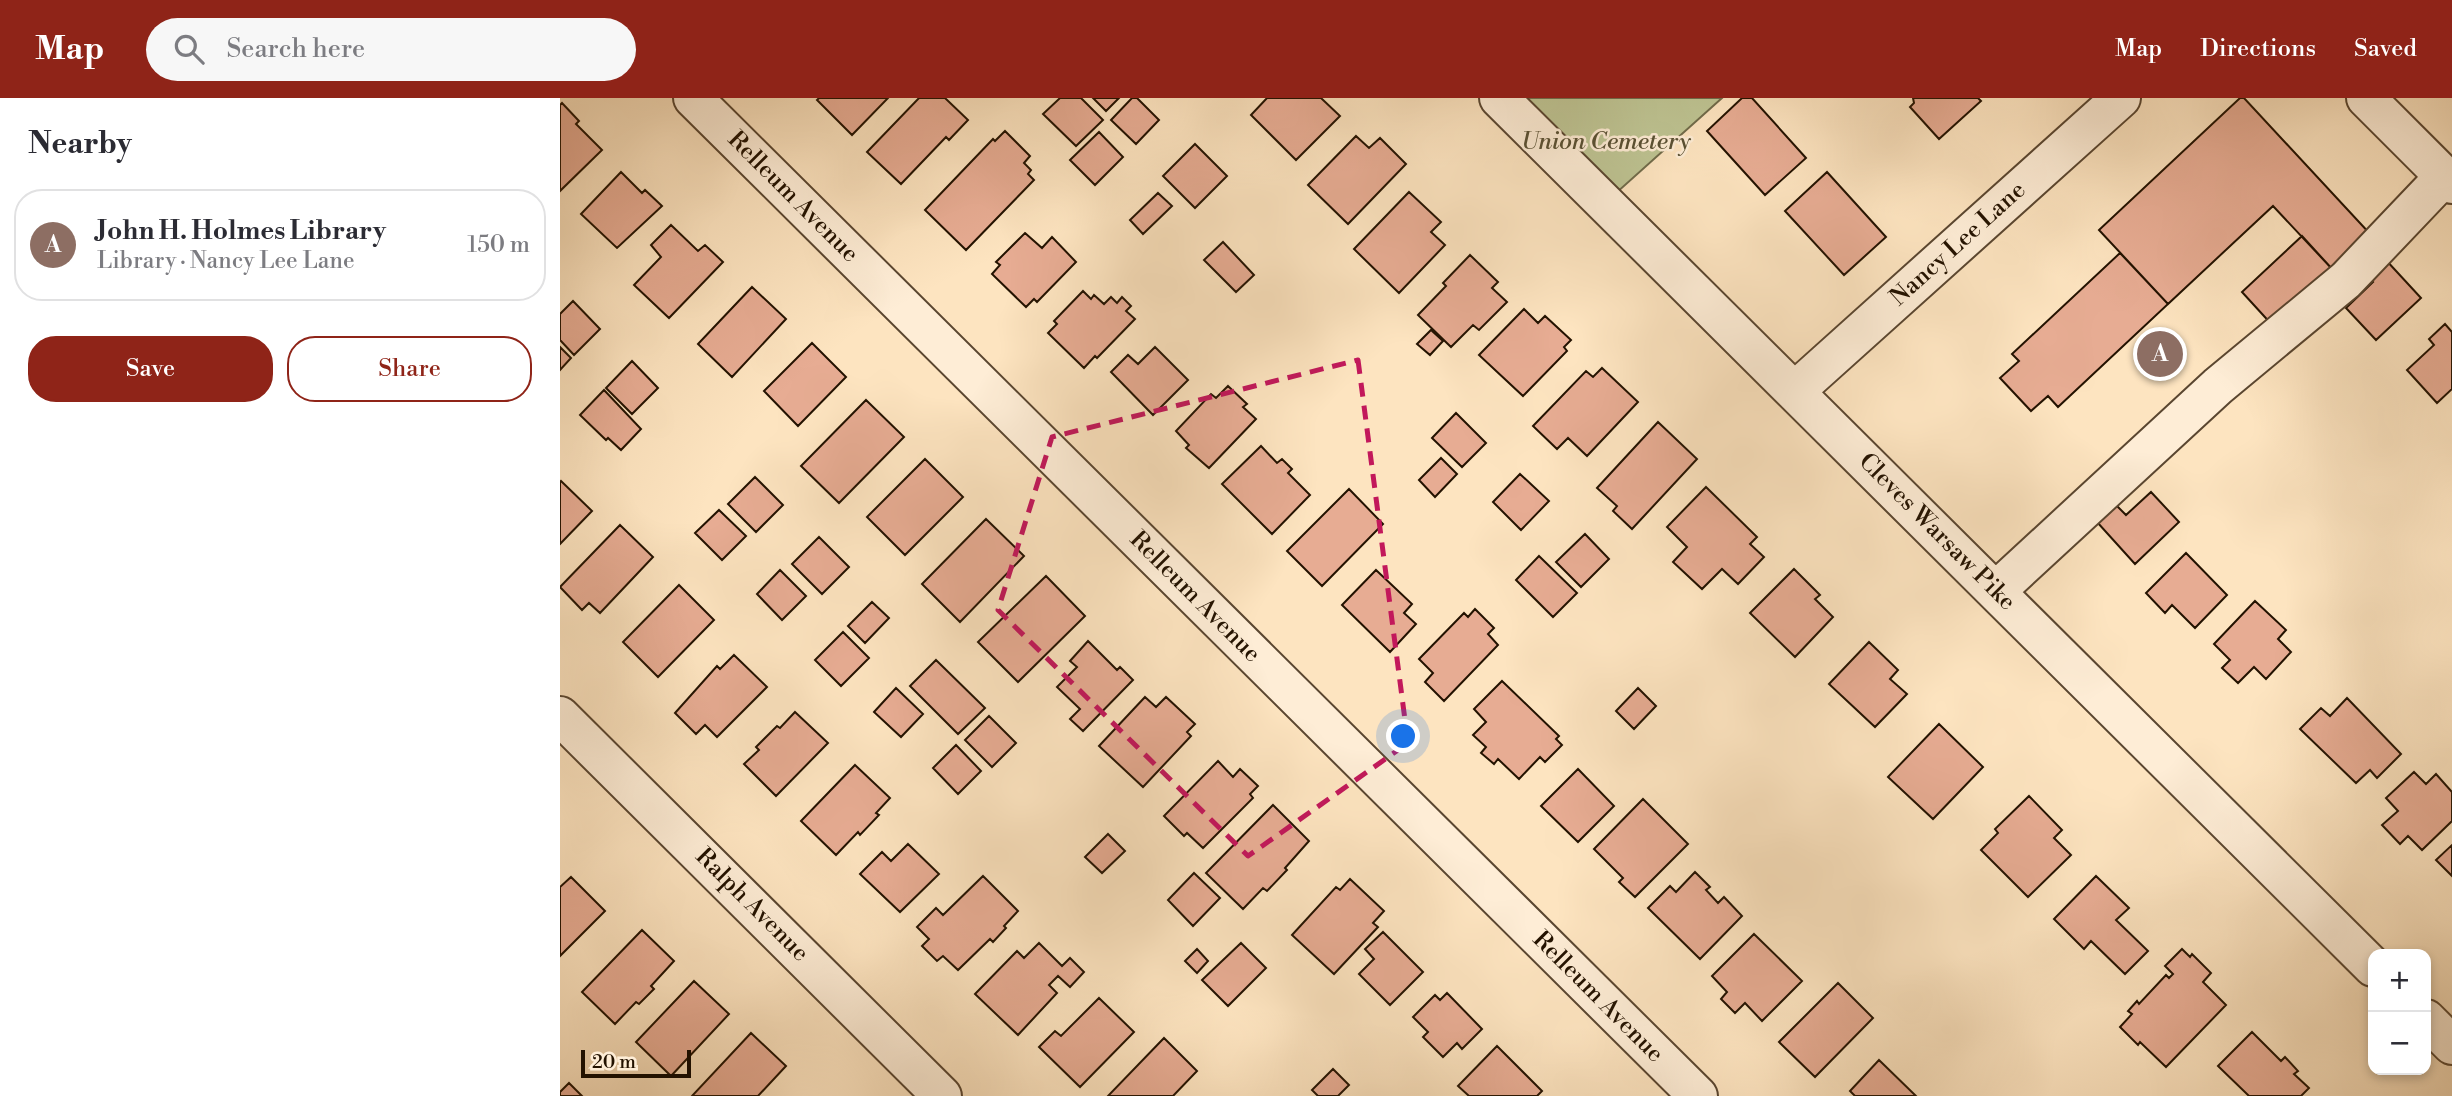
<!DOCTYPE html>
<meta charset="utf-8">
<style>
:root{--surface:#fff;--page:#f7f7f7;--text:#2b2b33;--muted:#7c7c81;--line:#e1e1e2;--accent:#8f2418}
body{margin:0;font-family:"Libre Bodoni",serif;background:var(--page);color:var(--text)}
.controls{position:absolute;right:21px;bottom:21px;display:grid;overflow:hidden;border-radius:14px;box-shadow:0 4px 10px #0003}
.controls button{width:63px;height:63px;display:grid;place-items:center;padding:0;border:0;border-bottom:2px solid var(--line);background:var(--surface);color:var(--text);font:35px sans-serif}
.scale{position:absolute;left:21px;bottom:18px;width:110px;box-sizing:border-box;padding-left:7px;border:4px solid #231200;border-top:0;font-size:19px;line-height:24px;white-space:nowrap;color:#231200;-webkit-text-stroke:5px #feedd6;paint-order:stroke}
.you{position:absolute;left:844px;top:639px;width:24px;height:24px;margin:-18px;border:5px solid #fff;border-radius:50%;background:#1a73e8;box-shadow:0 0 0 10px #1a73e833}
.badge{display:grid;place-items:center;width:46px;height:46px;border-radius:50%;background:var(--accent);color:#fff;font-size:23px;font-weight:700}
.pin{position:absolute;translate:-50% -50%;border:4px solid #fff;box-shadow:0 2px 7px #0006}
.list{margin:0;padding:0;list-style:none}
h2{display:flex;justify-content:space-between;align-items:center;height:91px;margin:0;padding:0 28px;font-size:30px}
h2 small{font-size:23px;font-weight:400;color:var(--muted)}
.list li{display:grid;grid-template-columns:46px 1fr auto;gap:21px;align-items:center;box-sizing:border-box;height:112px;margin:0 14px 14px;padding:0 14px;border:2px solid var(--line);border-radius:28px}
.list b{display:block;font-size:26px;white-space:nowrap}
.list p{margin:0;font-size:23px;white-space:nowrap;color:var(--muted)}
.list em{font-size:23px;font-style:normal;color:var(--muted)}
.actions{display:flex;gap:14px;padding:21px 28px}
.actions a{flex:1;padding:16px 0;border:2px solid var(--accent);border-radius:28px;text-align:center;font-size:24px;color:var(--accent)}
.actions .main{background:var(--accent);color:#fff}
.icon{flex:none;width:38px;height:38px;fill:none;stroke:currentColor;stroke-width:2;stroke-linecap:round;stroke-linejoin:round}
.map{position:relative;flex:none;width:1892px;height:998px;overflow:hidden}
header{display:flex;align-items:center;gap:42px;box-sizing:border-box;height:98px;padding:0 35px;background:var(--accent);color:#fff}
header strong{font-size:33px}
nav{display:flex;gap:38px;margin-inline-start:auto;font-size:24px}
.search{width:490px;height:63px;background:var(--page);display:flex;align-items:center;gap:18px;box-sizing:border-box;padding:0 24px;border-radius:38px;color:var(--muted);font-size:26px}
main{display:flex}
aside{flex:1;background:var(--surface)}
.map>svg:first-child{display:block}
</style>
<header>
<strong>Map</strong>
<div class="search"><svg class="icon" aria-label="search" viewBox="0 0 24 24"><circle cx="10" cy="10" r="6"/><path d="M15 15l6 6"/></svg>Search here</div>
<nav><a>Map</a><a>Directions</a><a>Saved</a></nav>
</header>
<main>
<aside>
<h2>Nearby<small></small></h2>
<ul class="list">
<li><span class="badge" style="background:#8d6e63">A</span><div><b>John H. Holmes Library</b><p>Library · Nancy Lee Lane</p></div><em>150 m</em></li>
</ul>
<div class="actions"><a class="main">Save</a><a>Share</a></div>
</aside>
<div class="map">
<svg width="1892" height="998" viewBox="0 0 1892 998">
<rect width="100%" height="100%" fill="#fde4c0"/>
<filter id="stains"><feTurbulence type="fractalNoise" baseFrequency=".00286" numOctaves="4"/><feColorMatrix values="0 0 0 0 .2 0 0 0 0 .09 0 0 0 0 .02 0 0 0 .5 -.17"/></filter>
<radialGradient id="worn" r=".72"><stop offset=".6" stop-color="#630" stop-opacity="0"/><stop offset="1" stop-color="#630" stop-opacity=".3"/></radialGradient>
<!-- green -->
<path fill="#bec493" stroke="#706b4a" stroke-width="2" d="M939 0H1162L1045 105Z"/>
<!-- building -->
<path fill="#e7ac93" stroke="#231200" stroke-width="2" d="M259 0H328L292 37 257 2Z
M359 0H385L408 22 389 42 386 39 341 86 307 54Z
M500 0H521L543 22 516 48 483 16Z
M533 0H559L546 13Z
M572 0H577L599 22 576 46 551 22Z
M707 0H761L780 18 736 62 691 17Z
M1182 0H1192L1246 60 1205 97 1147 33Z
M1353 0H1418L1421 3 1379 41 1350 9 1354 5Z
M1680 0H1684L1812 138 1774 173 1713 108 1608 206 1539 132Z
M2 5 19 23 16 26 42 52 0 93V7Z
M445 33 470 58 464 65 471 72 468 76 474 82 406 152 365 112 433 41 435 43Z
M539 34 563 59 535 87 510 62Z
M796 38 809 50 820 40 846 66 788 126 748 87Z
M635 46 667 78 635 110 603 78Z
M61 74 82 95 85 92 102 108 57 150 21 116Z
M1267 74 1326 139 1284 177 1225 113Z
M849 94 881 124 871 134 885 147 839 195 794 151Z
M598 95 612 108 583 136 570 122Z
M111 127 138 153 145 147 163 164 109 220 74 187 101 159 91 147Z
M465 135 482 150 492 139 516 164 477 204 474 201 466 209 432 176 440 167 436 164Z
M1742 138 1774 173 1714 229 1682 194Z
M663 144 694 177 676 194 644 162Z
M1560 155 1608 206 1498 309 1488 298 1471 313 1440 280 1459 263 1452 256Z
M910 157 938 184 932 190 947 204 919 232 913 227 891 249 858 217 886 188 883 185Z
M1825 161 1861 200 1816 242 1786 210 1813 184 1807 178Z
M192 189 226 221 172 279 138 246Z
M523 193 531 201 534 197 544 206 551 199 557 205 562 199 571 208 566 213 575 221 537 260 535 258 524 270 488 235 497 226 494 223Z
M13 203 40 231 14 257 0 242V216Z
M964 211 978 225 985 218 1011 242 1004 249 1007 253 963 298 919 257Z
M1885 226 1892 234V291L1877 305 1847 272 1874 247 1869 241Z
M871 232 883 243 870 257 857 246Z
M252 245 286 279 238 328 204 293Z
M0 249 11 260 0 272Z
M595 249 628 282 593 317 551 274 568 257 578 266Z
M72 263 98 290 72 316 46 290Z
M1042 270 1078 304 1027 358 1008 340 997 351 973 328 1026 273 1033 279Z
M668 288 687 306 683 309 696 321 649 370 626 350 629 347 616 333 651 296 656 300Z
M44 292 81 331 61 352 48 340 46 342 20 317Z
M306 302 344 339 279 405 241 368Z
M896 315 926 345 902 369 872 340Z
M1098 324 1137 361 1072 431 1053 413 1057 408 1037 390Z
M701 348 717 365 722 361 732 371 728 375 750 397 712 436 662 386Z
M881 360 897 376 875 399 859 382Z
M365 361 403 399 345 457 307 419Z
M960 376 989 403 961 432 933 404Z
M195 379 223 407 196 434 168 406Z
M1 383 32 413 0 446V384Z
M1146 389 1197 439 1190 446 1204 459 1178 486 1162 471 1142 491 1113 464 1127 449 1107 429Z
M789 391 823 426 762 488 727 453Z
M1591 394 1619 424 1575 466 1537 424 1555 406 1566 417Z
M159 412 186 438 162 462 135 435Z
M426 421 464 458 400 524 362 486Z
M60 427 93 459 40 515 29 505 22 512 0 489Z
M1025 436 1049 461 1021 489 996 464Z
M259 439 289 469 262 496 232 466Z
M1626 455 1667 497 1635 530 1612 507 1605 515 1586 495Z
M979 458 1017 495 993 519 956 482Z
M1234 471 1260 497 1255 501 1273 519 1235 559 1190 515Z
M220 472 246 498 222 522 197 496Z
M816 472 852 506 844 515 856 526 830 554 782 507Z
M486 478 525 518 458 584 418 544Z
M119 487 154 522 98 579 63 544Z
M1695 503 1726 532 1718 541 1731 554 1706 581 1694 569 1678 585 1662 570 1670 562 1654 546Z
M312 504 329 520 305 545 288 528Z
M915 511 934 530 928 536 938 547 884 603 865 584 873 575 859 561 904 515 908 519Z
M283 534 309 560 281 588 255 562Z
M528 543 557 572 560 569 573 582 523 633 510 621 520 611 497 589 517 569 510 563Z
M1309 544 1338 572 1330 581 1347 596 1315 629 1269 586Z
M174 557 207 589 157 639 145 627 136 636 115 615 157 568 160 571Z
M376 562 425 610 398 636 350 588Z
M942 583 999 638 996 641 1002 647 985 664 980 659 959 681 938 661 934 666 921 655 926 649 913 637 926 624 914 611Z
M336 590 363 616 341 639 314 614Z
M1078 590 1096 608 1074 631 1056 613Z
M585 599 596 609 606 599 635 626 627 634 631 638 583 689 539 648Z
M1787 600 1841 656 1817 680 1810 672 1796 685 1740 631 1761 610 1770 618Z
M235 614 268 645 216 698 184 666 199 652 196 649 217 628 220 630Z
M429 618 456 645 432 669 405 642Z
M1379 626 1423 669 1373 721 1328 679Z
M396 647 421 673 398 696 373 670Z
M658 663 673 679 680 671 698 688 690 696 693 700 643 750 627 735 624 738 604 718Z
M295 667 330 700 316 715 319 717 300 737 298 734 276 757 241 723Z
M1018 671 1054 708 1018 744 981 708Z
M1854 674 1866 686 1876 676 1892 694V723L1862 752 1848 738 1840 746 1822 727 1838 713 1826 700Z
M1469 698 1502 732 1494 740 1511 757 1468 799 1421 752 1438 735 1435 731Z
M1083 701 1128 746 1075 799 1059 784 1063 780 1034 751Z
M713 707 749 743 725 770 727 772 707 793 703 790 683 811 646 775Z
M548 736 565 753 542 775 525 759Z
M348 746 379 776 340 814 300 776 322 754 331 763Z
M1892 747V778L1876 762Z
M1135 774 1150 789 1146 792 1158 805 1164 799 1182 818 1140 861 1088 810 1110 788 1116 794Z
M634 775 660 800 633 828 608 802Z
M423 778 458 813 444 828 446 830 433 844 430 841 398 872 383 858 377 863 362 848 369 841 357 829 376 810 383 817Z
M1536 778 1569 810 1556 822 1588 853 1565 876 1531 843 1524 851 1494 821Z
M11 779 45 813 0 858V789Z
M790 781 824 813 813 825 818 829 774 876 732 837 776 789 780 792Z
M82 832 114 863 91 888 94 891 79 906 76 904 55 926 22 894Z
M823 834 863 874 830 907 799 876 814 861 805 851Z
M1194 836 1242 883 1202 923 1185 905 1175 915 1161 901 1167 894 1152 878Z
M479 845 502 868 510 860 524 874 510 889 498 878 489 887 497 895 458 937 415 896 457 853 464 860Z
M681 845 706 870 668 908 642 882Z
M637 851 648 863 637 875 625 863Z
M1622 851 1630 859 1632 856 1651 875 1643 884 1666 907 1606 969 1580 944 1578 947 1560 929 1572 916 1568 913 1577 903 1579 906 1606 877 1609 880 1613 876 1605 868Z
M134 883 169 916 111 978 76 944Z
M1278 885 1313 920 1255 979 1219 944Z
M887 895 922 931 902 951 897 945 883 959 863 939 868 934 853 919 875 897 880 902Z
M539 900 574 934 520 989 479 949 495 933 501 938Z
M1692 934 1721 963 1725 959 1738 973 1734 976 1749 990 1741 998H1689L1658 968Z
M191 935 226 968 198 998H132Z
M604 940 637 973 613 998H548Z
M937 948 982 993 977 998H909L898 988Z
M1319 962 1356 998H1295L1290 993Z
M773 971 789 987 778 998H758L752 992Z
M9 985 22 998H0V994Z"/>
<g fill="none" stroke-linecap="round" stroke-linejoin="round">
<!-- minor casing -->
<g stroke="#5a4630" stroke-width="42">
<path id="minor" d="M133 0 1138 998
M939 0 1813 869
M1806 0 1892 86
M1235 293 1561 0
M1436 493 1658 288 1786 182 1885 78
M0 618 382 998
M1866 921 1892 947"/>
</g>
<!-- minor -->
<use href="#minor" stroke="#feedd6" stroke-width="38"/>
</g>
<!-- marked area -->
<path fill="none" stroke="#c2185b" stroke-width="5" stroke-dasharray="14 9" stroke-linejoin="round" d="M798 262 848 645 688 758 438 512 492 339Z"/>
<g text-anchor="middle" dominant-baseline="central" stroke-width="5" stroke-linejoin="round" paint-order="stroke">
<!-- park labels -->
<g font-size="24" font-style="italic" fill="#595033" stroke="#feedd6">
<text x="1046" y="44">Union Cemetery</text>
</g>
<!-- street labels -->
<g font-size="24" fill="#231200" stroke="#feedd6">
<text transform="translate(233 99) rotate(45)">Relleum Avenue</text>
<text transform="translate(1398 146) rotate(-42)">Nancy Lee Lane</text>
<text transform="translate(1377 434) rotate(45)">Cleves Warsaw Pike</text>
<text transform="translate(635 499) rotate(45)">Relleum Avenue</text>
<text transform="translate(192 807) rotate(45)">Ralph Avenue</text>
<text transform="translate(1038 899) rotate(45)">Relleum Avenue</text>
</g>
</g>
<rect width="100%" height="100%" filter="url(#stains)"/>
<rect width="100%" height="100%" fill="url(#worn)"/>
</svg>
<div class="controls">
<button>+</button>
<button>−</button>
</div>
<div class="scale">20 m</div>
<div class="you"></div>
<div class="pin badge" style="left:1600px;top:256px;background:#8d6e63">A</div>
</div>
</main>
